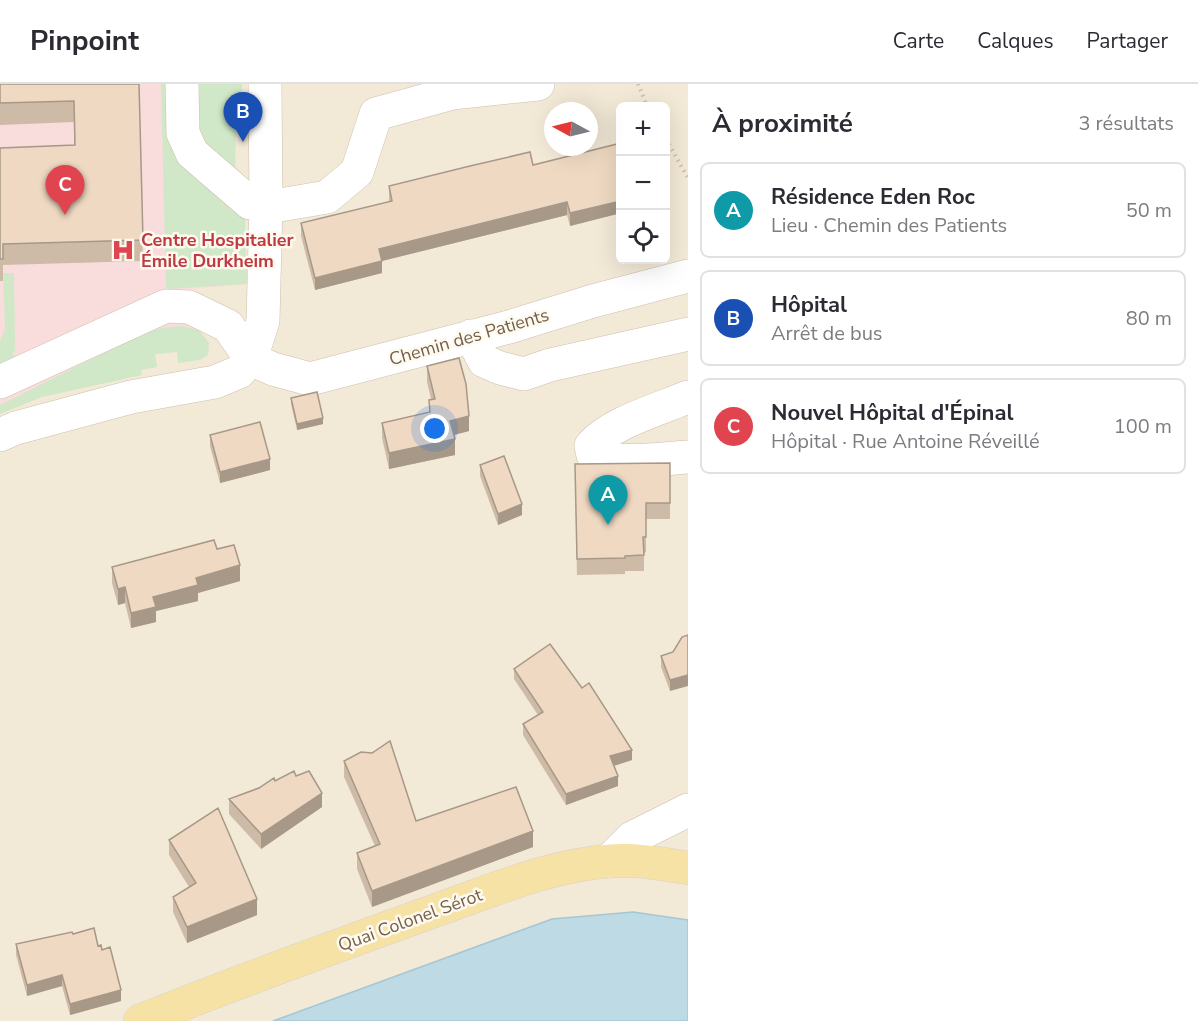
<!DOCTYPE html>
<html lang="fr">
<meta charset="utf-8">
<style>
:root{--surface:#fff;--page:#f7f7f7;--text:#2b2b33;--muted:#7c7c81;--line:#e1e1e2;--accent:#111827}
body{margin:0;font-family:"Nunito Sans",sans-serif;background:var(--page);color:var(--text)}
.controls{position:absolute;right:18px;top:18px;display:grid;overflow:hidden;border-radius:9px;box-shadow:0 6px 24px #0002}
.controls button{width:54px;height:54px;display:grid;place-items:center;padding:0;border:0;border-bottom:2px solid var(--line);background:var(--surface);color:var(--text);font:30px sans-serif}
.compass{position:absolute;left:544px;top:18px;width:54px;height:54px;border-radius:50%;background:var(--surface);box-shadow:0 6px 24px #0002;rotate:277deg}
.you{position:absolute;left:435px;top:345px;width:21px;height:21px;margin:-15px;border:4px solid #fff;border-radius:50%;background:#1a73e8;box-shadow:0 0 0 9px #1a73e833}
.badge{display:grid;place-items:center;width:39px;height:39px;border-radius:50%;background:var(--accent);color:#fff;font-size:20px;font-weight:700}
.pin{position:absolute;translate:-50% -50px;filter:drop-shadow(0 2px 3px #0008)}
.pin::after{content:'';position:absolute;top:32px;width:21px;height:18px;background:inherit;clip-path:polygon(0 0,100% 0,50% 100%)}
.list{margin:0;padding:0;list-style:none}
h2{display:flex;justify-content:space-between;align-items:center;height:78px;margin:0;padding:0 24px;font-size:26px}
h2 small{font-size:20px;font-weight:400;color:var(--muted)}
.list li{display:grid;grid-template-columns:39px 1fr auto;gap:18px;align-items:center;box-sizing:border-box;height:96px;margin:0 12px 12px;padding:0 12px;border:2px solid var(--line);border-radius:9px}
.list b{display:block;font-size:22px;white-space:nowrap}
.list p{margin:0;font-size:20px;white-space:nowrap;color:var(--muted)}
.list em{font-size:20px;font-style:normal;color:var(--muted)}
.icon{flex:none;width:33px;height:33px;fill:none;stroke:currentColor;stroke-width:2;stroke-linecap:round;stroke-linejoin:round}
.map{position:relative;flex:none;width:688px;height:937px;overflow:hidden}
header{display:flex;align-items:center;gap:36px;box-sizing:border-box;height:84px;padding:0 30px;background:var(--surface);border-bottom:2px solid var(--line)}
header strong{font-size:28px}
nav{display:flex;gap:33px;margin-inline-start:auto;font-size:21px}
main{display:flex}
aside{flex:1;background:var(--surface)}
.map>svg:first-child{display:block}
</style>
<header>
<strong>Pinpoint</strong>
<nav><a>Carte</a><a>Calques</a><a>Partager</a></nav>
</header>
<main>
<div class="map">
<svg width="688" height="937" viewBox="0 0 688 937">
<rect width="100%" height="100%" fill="#fbf6e8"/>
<!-- residential -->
<path fill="#f3e9d7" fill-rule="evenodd" d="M0 0H688V937H0ZM620 22H666V176H620ZM553 27H589V63H553Z"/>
<!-- medical -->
<path fill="#f9dcdc" d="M0 0H242V15L236 39 235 95 247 200 191 205 190 242 199 246 209 259 208 271 204 274 178 279 177 268 155 270 157 283 62 290 0 321Z"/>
<!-- green -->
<path fill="#d0e8c7" d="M161 0H173L245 132 247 200 166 205Z
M192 0H242V15L236 39 235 95 200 61Z
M3 189H14L15 267H13V272H15L14 280 0 285V257L5 245Z
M181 242 199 246 209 259 208 271 200 276 178 279 177 268 155 270 157 283 141 286 142 291 42 313 0 330V321L140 251 161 244Z"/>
<!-- water -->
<path fill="#bedae4" stroke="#a4c7d5" stroke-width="1.5" d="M633 828 688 836V937H273L552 835Z"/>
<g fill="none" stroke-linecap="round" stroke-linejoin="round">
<!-- minor casing -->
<g stroke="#cdbfaf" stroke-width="34">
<path id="minor" d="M182 0 183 49 192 69 250 119 280 121 327 113 357 88 376 30 452 9 538 0
M471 252 484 277 500 284 524 290 550 281 688 250
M0 298 166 222 189 223 228 242 251 275 273 285 310 295 509 243 593 217 688 192
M688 313C660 325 610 339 591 362L593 371C623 381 657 375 688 373
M0 351 16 344 131 313 215 298 239 288 251 275 263 237 266 119 265 0
M609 777 632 754 688 726"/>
</g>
<!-- major casing -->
<g stroke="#d8d2cd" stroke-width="34">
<path id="major" d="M140 937C236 898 334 863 431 828 489 808 549 781 611 777 637 775 662 780 688 784"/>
</g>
<!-- path -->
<path stroke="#d4bda4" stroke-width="4" stroke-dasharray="1.5 4.5" stroke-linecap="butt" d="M638 0 647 22
M666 55 688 94"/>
<!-- minor -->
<use href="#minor" stroke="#fff" stroke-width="33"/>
<!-- major -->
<use href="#major" stroke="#f6e2a5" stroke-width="33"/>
</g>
<!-- wall -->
<path fill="#cebba7" d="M0 0H139L143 177 3 181V197H0V64L74 61V38L0 41Z
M621 59V129L570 142 567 131 382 177V189L315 206 301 152V139L389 118V102L533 81Z
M427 282 469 347 454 351 455 371 389 385 382 354V339L429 328V316L431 315 427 298Z
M291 314 323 340 297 346 291 320Z
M210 351 270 386 220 399 210 362Z
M670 379V435H646V468L644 469V487H625V490L577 491 575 396Z
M480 381 522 431 498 441 480 392Z
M217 465 240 497 198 509V517L156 527V538L131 544 125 519 118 521 112 499V483Z
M673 568 670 607 661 583V572Z
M514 585 632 676 614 682 618 702 566 721 523 651V640L538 631 514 595Z
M344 677 416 737 533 763 372 823 357 785V769L375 762 344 693Z
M296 692 322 723 261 765 229 730V715L275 697Z
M169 756 257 831 187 859 173 828V813L189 803 169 771Z
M73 850 98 862 102 866 121 917 70 931 62 902 27 912 16 871V860Z"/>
<!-- shaded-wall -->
<path fill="#a79888" d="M621 117V129L570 142V129Z
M567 118V131L382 177V189L315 206V194L379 165Z
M469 332V347L450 352V337Z
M323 334V340L297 346V340Z
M455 355V371L389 385V369Z
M270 375V386L220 399V388Z
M522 420V431L498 441V430Z
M240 481V497L198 509V517L156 527V538L131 544V529L153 513 196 494Z
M125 503V519L118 521V505Z
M688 591V602L670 607V596Z
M632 666V676L610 683V672Z
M618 692V702L566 721V710Z
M322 709V723L261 765V750Z
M533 747V763L372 823V807Z
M257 815V831L187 859V843Z
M62 891V902L27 912V901Z
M121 906V917L70 931V920Z"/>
<!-- building -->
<path fill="#efd9c2" stroke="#a79888" stroke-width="1.5" d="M0 0H139L143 156 3 160V175H0V64L75 61 74 17 0 19Z
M621 59V117L570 129 567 118 379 165 382 177 315 194 301 139 392 117 389 102 470 82 530 68 533 81Z
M459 274 466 300 469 332 450 337 455 355 389 369 382 339 430 328 429 316 435 315 427 282Z
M317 308 323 334 297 340 291 314Z
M260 338 270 375 220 388 210 351Z
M504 372 522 420 498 430 480 381Z
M670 379V419H646V453H643L644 471 625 472V474L577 475 575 380Z
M214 456 217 465 234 461 240 481 196 494 198 501 153 513 156 523 131 529 125 503 118 505 112 483Z
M688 551V591L670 596 661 572 673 568 682 553Z
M550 560 582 604 589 599 632 666 610 672 618 692 566 710 523 640 543 628 514 585Z
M390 657 416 737 516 703 533 747 372 807 357 769 380 760 344 677 361 668 372 669Z
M294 687 296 692 309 687 322 709 261 750 229 715 259 704 274 694 275 697Z
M218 724 257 815 187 843 173 813 196 799 169 756Z
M94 844 98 862 101 861 102 866 110 863 121 906 70 920 62 891 27 901 16 860 72 848 73 850Z"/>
<!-- icons -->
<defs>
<g id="hospital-bare" transform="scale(1.8)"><path d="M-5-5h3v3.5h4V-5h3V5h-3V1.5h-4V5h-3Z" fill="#e0444e" stroke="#fefaef" stroke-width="2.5" paint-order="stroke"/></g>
</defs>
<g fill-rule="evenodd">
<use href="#hospital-bare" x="123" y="166"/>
</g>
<g text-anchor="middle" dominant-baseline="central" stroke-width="5" stroke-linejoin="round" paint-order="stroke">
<!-- health labels -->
<g font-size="18" font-weight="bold" fill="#be3a42" stroke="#fefaef" text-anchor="start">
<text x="141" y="156">Centre Hospitalier<tspan x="141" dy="21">Émile Durkheim</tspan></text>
</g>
<!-- street labels -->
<g font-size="18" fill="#74604d" stroke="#fefaef">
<text transform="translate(469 253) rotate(-16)">Chemin des Patients</text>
<text transform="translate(410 836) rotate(-20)">Quai Colonel Sérot</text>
</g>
</g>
</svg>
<div class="controls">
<button>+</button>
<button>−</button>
<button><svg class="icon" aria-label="locate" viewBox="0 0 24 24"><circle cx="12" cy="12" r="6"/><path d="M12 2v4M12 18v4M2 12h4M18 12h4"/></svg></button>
</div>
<svg class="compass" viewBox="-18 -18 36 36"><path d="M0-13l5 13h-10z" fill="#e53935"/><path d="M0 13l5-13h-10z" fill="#7c7c81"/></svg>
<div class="you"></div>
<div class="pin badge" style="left:608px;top:441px;background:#0f9aa8">A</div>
<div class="pin badge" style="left:243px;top:58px;background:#1a4fb4">B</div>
<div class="pin badge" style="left:65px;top:131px;background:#e0444e">C</div>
</div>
<aside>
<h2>À proximité<small>3 résultats</small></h2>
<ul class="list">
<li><span class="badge" style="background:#0f9aa8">A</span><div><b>Résidence Eden Roc</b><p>Lieu · Chemin des Patients</p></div><em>50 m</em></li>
<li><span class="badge" style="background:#1a4fb4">B</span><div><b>Hôpital</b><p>Arrêt de bus</p></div><em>80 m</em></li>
<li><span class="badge" style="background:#e0444e">C</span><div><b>Nouvel Hôpital d'Épinal</b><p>Hôpital · Rue Antoine Réveillé</p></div><em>100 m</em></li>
</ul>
</aside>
</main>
